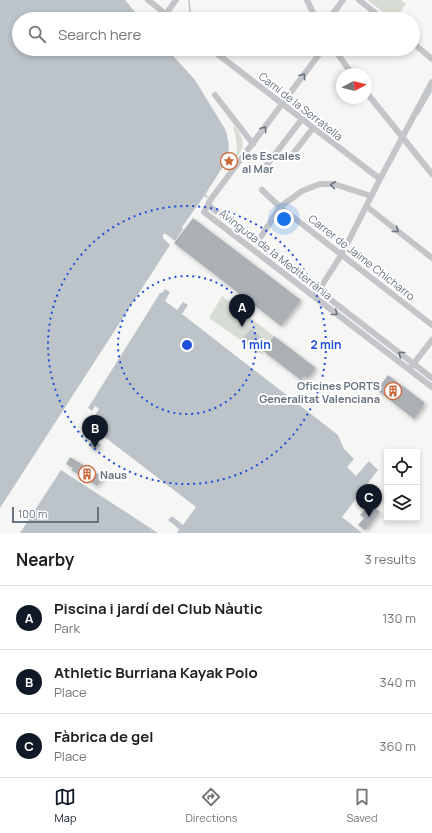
<!DOCTYPE html>
<meta charset="utf-8">
<style>
:root{--surface:#fff;--page:#f2f2f2;--text:#202124;--muted:#757577;--line:#e0e0e0;--accent:#111827}
body{margin:0;font-family:Manrope,sans-serif;background:var(--page);color:var(--text)}
.controls{position:absolute;right:12px;bottom:12px;display:grid;overflow:hidden;border-radius:0px;box-shadow:0 2px 6px #0003}
.controls button{width:36px;height:36px;display:grid;place-items:center;padding:0;border:0;border-bottom:1px solid var(--line);background:var(--surface);color:var(--text);font:20px sans-serif}
.compass{position:absolute;left:336px;top:68px;width:36px;height:36px;border-radius:50%;background:var(--surface);box-shadow:0 2px 6px #0003;rotate:83deg}
.scale{position:absolute;left:12px;bottom:10px;width:87px;box-sizing:border-box;padding-left:4px;border:2px solid #697481;border-top:0;font-size:11px;line-height:14px;white-space:nowrap;color:#697481;-webkit-text-stroke:3px #fff;paint-order:stroke}
.you{position:absolute;left:284px;top:219px;width:14px;height:14px;margin:-10px;border:3px solid #fff;border-radius:50%;background:#1a73e8;box-shadow:0 0 0 6px #1a73e833}
.badge{display:grid;place-items:center;width:26px;height:26px;border-radius:50%;background:var(--accent);color:#fff;font-size:13px;font-weight:700}
.pin{position:absolute;translate:-50% -33px;filter:drop-shadow(0 1px 2px #0008)}
.pin::after{content:'';position:absolute;top:21px;width:14px;height:12px;background:inherit;clip-path:polygon(0 0,100% 0,50% 100%)}
.list{margin:0;padding:0;list-style:none}
h2{display:flex;justify-content:space-between;align-items:center;height:52px;margin:0;padding:0 16px;font-size:17px}
h2 small{font-size:13px;font-weight:400;color:var(--muted)}
.list li{display:grid;grid-template-columns:26px 1fr auto;gap:12px;align-items:center;box-sizing:border-box;height:64px;padding:0 16px;border-top:1px solid var(--line)}
.list b{display:block;font-size:15px;white-space:nowrap}
.list p{margin:0;font-size:13px;white-space:nowrap;color:var(--muted)}
.list em{font-size:13px;font-style:normal;color:var(--muted)}
.icon{flex:none;width:22px;height:22px;fill:none;stroke:currentColor;stroke-width:2;stroke-linecap:round;stroke-linejoin:round}
.map{position:relative;flex:none;width:432px;height:533px;overflow:hidden}
.search{position:absolute;background:var(--surface);box-shadow:0 2px 6px #0003;left:12px;right:12px;top:12px;height:44px;display:flex;align-items:center;gap:10px;box-sizing:border-box;padding:0 14px;border-radius:22px;color:var(--muted);font-size:15px}
.sheet{height:244px;background:var(--surface)}
nav{display:flex;justify-content:space-around;align-items:center;box-sizing:border-box;height:56px;border-top:1px solid var(--line);background:var(--surface);font-size:11px;color:var(--muted)}
nav a{display:grid;justify-items:center;gap:2px}
nav .on{color:var(--accent)}
.map>svg:first-child{display:block}
</style>
<div class="map">
<svg width="432" height="533" viewBox="0 0 432 533">
<defs>
<filter id="shadow"><feDropShadow dx="2" dy="2" stdDeviation="2" flood-color="#0004"/></filter>
</defs>
<rect width="100%" height="100%" fill="#f6f6f4"/>
<!-- green -->
<path fill="#d7ddd5" d="M368 0H401L406 4 395 19H391Z
M233 127H235C243 137 246 145 238 156H236C238 147 236 136 233 127Z
M222 296 274 336 262 355 209 318Z"/>
<!-- water -->
<path fill="#bcc4c9" d="M0 0H125L141 19H19V49H167L195 80 225 129 227 135 229 146 228 156 222 168 205 195 182 227 183 229 175 241 166 234H163V238L170 245 0 508Z
M165 289 170 292 165 301 177 310 183 302 188 305 182 314 338 435 344 449 354 459 347 467 356 476 369 461 378 470 342 517 362 533H177L179 529 168 520 172 516 183 525 196 507 89 425 99 409 95 406 92 411 88 408 160 293H162Z
M251 329 267 342 260 351 243 338Z
M61 470 158 533H20Z"/>
<g fill="none" stroke-linecap="round" stroke-linejoin="round">
<!-- stream -->
<path stroke="#bcc4c9" stroke-width="1.5" d="M186 19 190 11 189 0
M418 114 432 90
M205 195 207 197"/>
</g>
<!-- building -->
<path fill="#abb0b5" filter="url(#shadow)" d="M193 218 301 300 281 326 174 243Z
M274 336 316 368 308 378 304 376 301 380 263 351Z
M388 375 424 402V405L414 419 377 390Z
M93 439 101 445 96 451 88 445Z
M70 457 103 477 97 486 71 470 73 468 66 464Z
M369 504 380 512 365 530 358 525 364 518 360 515Z"/>
<g fill="none" stroke-linecap="round" stroke-linejoin="round">
<!-- street -->
<path stroke="#c3c5c8" stroke-width="6" d="M148 0 172 19
M307 0 316 19
M359 0 383 19
M166 14 176 0
M329 19 343 0
M413 43 432 59
M211 49 380 179
M323 49 211 199 204 212 432 387
M334 49 352 74
M366 92 432 174
M215 95 253 144
M292 155 313 128
M262 171 302 119
M262 190 280 207 432 325
M208 205 432 378
M366 206 432 258
M257 243 280 207 302 191 320 184H334L371 196
M317 293 342 254 380 179 432 82
M411 367 432 340"/>
</g>
<!-- one-way arrows -->
<defs><path id="oneway-chevron" d="M-2-3.5L2.5 0L-2 3.5" fill="none" stroke-width="1.6" stroke-linecap="round" stroke-linejoin="round"/></defs>
<g stroke="#697481">
<use href="#oneway-chevron" transform="translate(303 76) rotate(-53)"/>
<use href="#oneway-chevron" transform="translate(264 129) rotate(-54)"/>
<use href="#oneway-chevron" transform="translate(333 185) rotate(-172)"/>
<use href="#oneway-chevron" transform="translate(396 230) rotate(38)"/>
<use href="#oneway-chevron" transform="translate(335 313) rotate(38)"/>
<use href="#oneway-chevron" transform="translate(401 354) rotate(-142)"/>
</g>
<!-- distance rings -->
<g fill="none" stroke="#1d4ed8" stroke-width="2" stroke-dasharray="2 4">
<circle cx="187" cy="345" r="69"/>
<circle cx="187" cy="345" r="139"/>
</g>
<!-- icons -->
<defs>
<g id="sight-ring" transform="scale(0.9)"><circle r="9.5" fill="#fff" stroke="#ce693b" stroke-width="1.5"/><path d="M0-6L1.8-2.2L6-1.7L2.9 1.2L3.7 5.4L0 3.3L-3.7 5.4L-2.9 1.2L-6-1.7L-1.8-2.2Z" fill="#ce693b"/></g>
<g id="building-ring" transform="scale(0.9)"><circle r="9.5" fill="#fff" stroke="#ce693b" stroke-width="1.5"/><path d="M-4-6H4V6H1V3H-1V6H-4ZM-2.5-4.3h1.7v1.8h-1.7ZM.8-4.3h1.7v1.8H.8ZM-2.5-1h1.7V.8h-1.7ZM.8-1h1.7V.8H.8Z" fill="#ce693b"/></g>
</defs>
<g fill-rule="evenodd">
<use href="#sight-ring" x="229" y="161"/>
<use href="#building-ring" x="393" y="391"/>
<use href="#building-ring" x="87" y="474"/>
</g>
<g text-anchor="middle" dominant-baseline="central" stroke-width="4" stroke-linejoin="round" paint-order="stroke">
<!-- street labels -->
<g font-size="11" fill="#697481" stroke="#fff">
<text transform="translate(301 106) rotate(38)">Camí de la Serratella</text>
<text transform="translate(276 254) rotate(38)">Avinguda de la Mediterrània</text>
<text transform="translate(362 257) rotate(38)">Carrer de Jaime Chicharro</text>
</g>
<!-- poi labels -->
<g font-size="11" font-weight="bold" fill="#697481" stroke="#fff" text-anchor="start">
<text x="242" y="155">les Escales<tspan x="242" dy="13">al Mar</tspan></text>
<text x="380" y="385" text-anchor="end">Oficines PORTS<tspan x="380" dy="13">Generalitat Valenciana</tspan></text>
<text x="100" y="474">Naus</text>
</g>
</g>
<circle cx="187" cy="345" r="6" fill="#1d4ed8" stroke="#fff" stroke-width="2"/>
<g font-size="12" text-anchor="middle" font-weight="bold" fill="#1d4ed8" stroke="#fff" stroke-width="4" stroke-linejoin="round" paint-order="stroke">
<text x="256" y="349">1 min</text>
<text x="326" y="349">2 min</text>
</g>
</svg>
<div class="controls">
<button><svg class="icon" aria-label="locate" viewBox="0 0 24 24"><circle cx="12" cy="12" r="6"/><path d="M12 2v4M12 18v4M2 12h4M18 12h4"/></svg></button>
<button><svg class="icon" aria-label="layers" viewBox="0 0 24 24"><path d="M12 4l9 5-9 5-9-5zM3 14l9 5 9-5"/></svg></button>
</div>
<svg class="compass" viewBox="-18 -18 36 36"><path d="M0-13l5 13h-10z" fill="#e53935"/><path d="M0 13l5-13h-10z" fill="#757577"/></svg>
<div class="scale">100 m</div>
<div class="you"></div>
<div class="pin badge" style="left:242px;top:327px">A</div>
<div class="pin badge" style="left:95px;top:448px">B</div>
<div class="pin badge" style="left:369px;top:517px">C</div>
<div class="search"><svg class="icon" aria-label="search" viewBox="0 0 24 24"><circle cx="10" cy="10" r="6"/><path d="M15 15l6 6"/></svg>Search here</div>
</div>
<section class="sheet">
<h2>Nearby<small>3 results</small></h2>
<ul class="list">
<li><span class="badge">A</span><div><b>Piscina i jardí del Club Nàutic</b><p>Park</p></div><em>130 m</em></li>
<li><span class="badge">B</span><div><b>Athletic Burriana Kayak Polo</b><p>Place</p></div><em>340 m</em></li>
<li><span class="badge">C</span><div><b>Fàbrica de gel</b><p>Place</p></div><em>360 m</em></li>
</ul>
</section>
<nav>
<a class="on"><svg class="icon" aria-label="map" viewBox="0 0 24 24"><path d="M3 6l6-2 6 2 6-2v14l-6 2-6-2-6 2zM9 4v14M15 6v14"/></svg>Map</a>
<a><svg class="icon" aria-label="directions" viewBox="0 0 24 24"><path d="M12 3l9 9-9 9-9-9zM9 14v-3h6M13 9l2 2-2 2"/></svg>Directions</a>
<a><svg class="icon" aria-label="saved" viewBox="0 0 24 24"><path d="M7 4h10v16l-5-4-5 4z"/></svg>Saved</a>
</nav>
